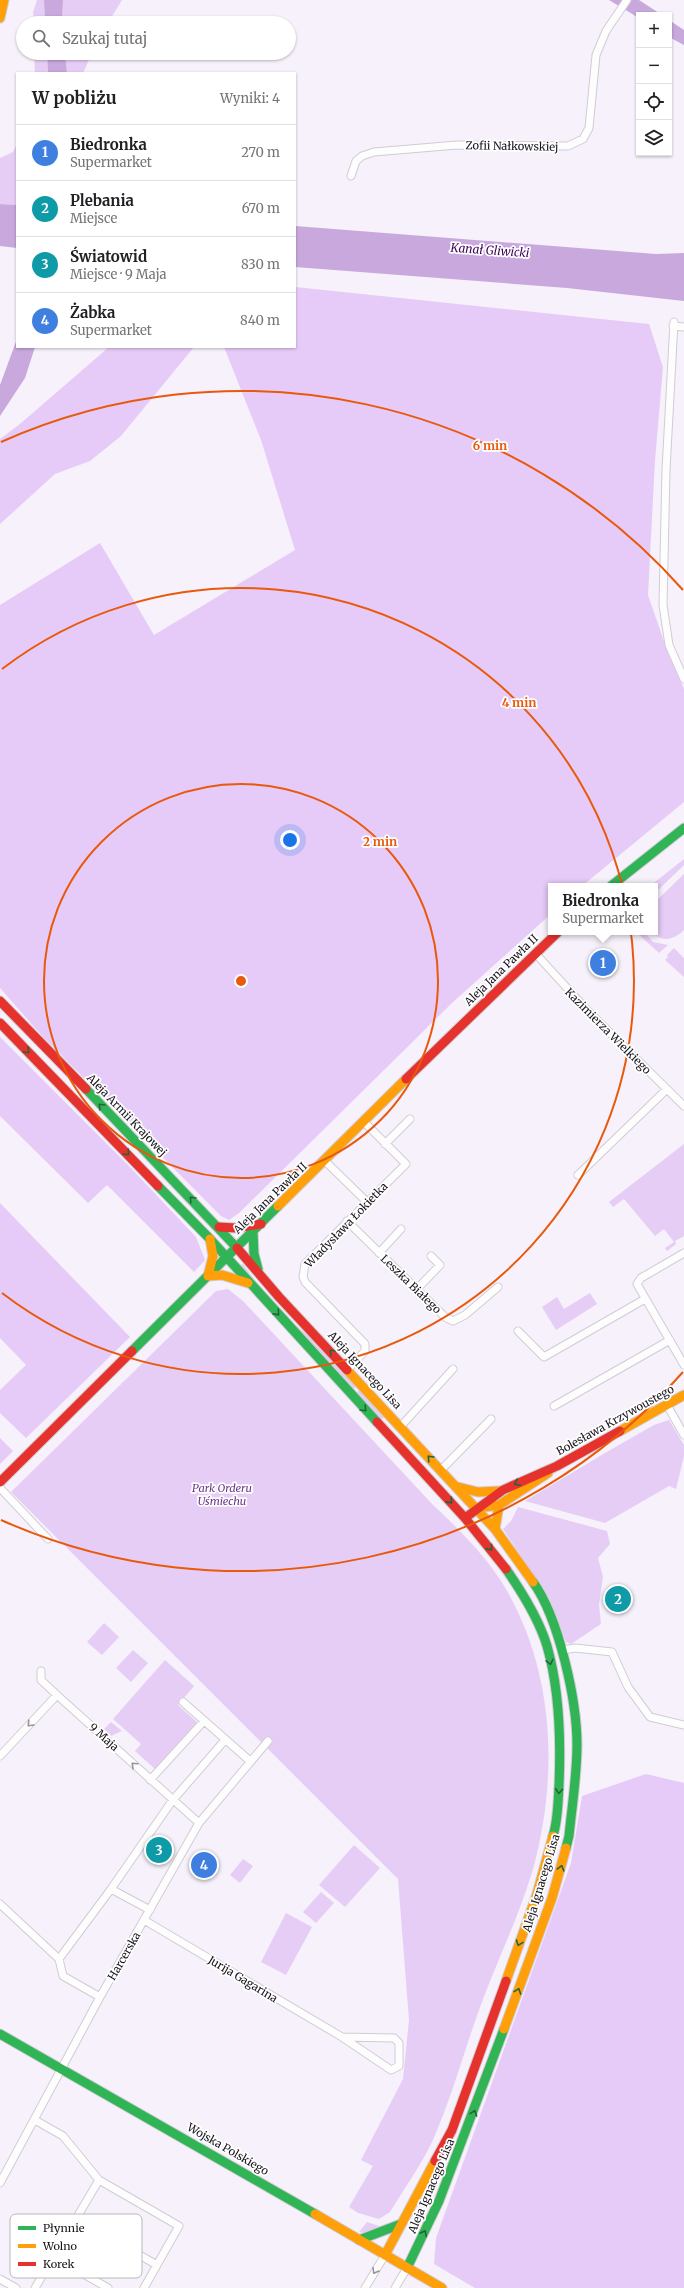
<!DOCTYPE html>
<html lang="pl">
<meta charset="utf-8">
<style>
:root{--surface:#fff;--page:#f6f6f6;--text:#202124;--muted:#757577;--line:#e0e0e0;--accent:#666169}
body{margin:0;font-family:Merriweather,serif;background:var(--page);color:var(--text)}
.controls{position:absolute;right:12px;top:12px;display:grid;overflow:hidden;border-radius:0px;box-shadow:0 1px 3px #0004}
.controls button{width:36px;height:36px;display:grid;place-items:center;padding:0;border:0;border-bottom:1px solid var(--line);background:var(--surface);color:var(--text);font:20px sans-serif}
.you{position:absolute;left:290px;top:840px;width:14px;height:14px;margin:-10px;border:3px solid #fff;border-radius:50%;background:#1a73e8;box-shadow:0 0 0 6px #1a73e833}
.badge{display:grid;place-items:center;width:26px;height:26px;border-radius:50%;background:var(--accent);color:#fff;font-size:13px;font-weight:700}
.pin{position:absolute;translate:-50% -50%;border:2px solid #fff;box-shadow:0 1px 4px #0006}
.popup{position:absolute;left:548px;top:883px;width:110px;height:52px;box-sizing:border-box;display:grid;place-content:center;border-radius:0px;background:var(--surface);filter:drop-shadow(0 1px 3px #0005);font-size:13px;white-space:nowrap;color:var(--muted)}
.popup b{font-size:15px;color:var(--text)}
.popup::after{content:'';position:absolute;left:50%;top:100%;margin-left:-8px;border:8px solid transparent;border-top-color:var(--surface)}
.list{margin:0;padding:0;list-style:none}
h2{display:flex;justify-content:space-between;align-items:center;height:52px;margin:0;padding:0 16px;font-size:17px}
h2 small{font-size:13px;font-weight:400;color:var(--muted)}
.list li{display:grid;grid-template-columns:26px 1fr auto;gap:12px;align-items:center;box-sizing:border-box;height:56px;padding:0 16px;border-top:1px solid var(--line)}
.list b{display:block;font-size:15px;white-space:nowrap}
.list p{margin:0;font-size:13px;white-space:nowrap;color:var(--muted)}
.list em{font-size:13px;font-style:normal;color:var(--muted)}
.icon{flex:none;width:22px;height:22px;fill:none;stroke:currentColor;stroke-width:2;stroke-linecap:round;stroke-linejoin:round}
.map{position:relative;flex:none;width:684px;height:2288px;overflow:hidden}
.search{position:absolute;background:var(--surface);box-shadow:0 1px 3px #0004;left:16px;top:16px;width:280px;height:44px;display:flex;align-items:center;gap:10px;box-sizing:border-box;padding:0 14px;border-radius:22px;color:var(--muted);font-size:15px}
.panel{position:absolute;background:var(--surface);box-shadow:0 1px 3px #0004;left:16px;top:72px;width:280px;height:276px;border-radius:0px}
.map>svg:first-child{display:block}
</style>
<div class="map">
<svg width="684" height="2288" viewBox="0 0 684 2288">
<rect width="100%" height="100%" fill="#f6f1fa"/>
<!-- green -->
<path fill="#e6cdf6" d="M37 0H44L45 23H34L33 12Z
M63 0H122L108 23H62Z
M34 53H47L48 73H35Z
M65 53H92L83 73H67Z
M17 144V205L0 204V158L13 152Z
M684 859V865L655 893V886H650Z
M684 874V930C674 940 662 943 651 932H655V902Z
M636 932H644L653 942 668 945 659 953Z
M674 948 684 958V977L665 960 668 957 667 955Z
M684 1144V1236L675 1241 676 1244 667 1251 665 1248 674 1242 664 1229 655 1236 624 1199 613 1207 609 1202Z
M243 1264 254 1279 293 1323 319 1345 357 1386 353 1389 241 1265Z
M228 1289 243 1301 433 1505C464 1534 496 1566 514 1604 555 1685 557 1782 533 1869 519 1917 496 1963 479 2010 463 2054 451 2100 432 2142 420 2167 404 2189 390 2212L379 2219 358 2213 349 2207 373 2166 361 2160 403 2079 409 2020 398 1879 11 1492 216 1291Z
M590 1293 597 1304 556 1330 542 1307 557 1297 564 1309Z
M361 1389 385 1417 384 1418 380 1419 356 1393Z
M669 1420 684 1445V1456L676 1489 669 1486 605 1523 525 1501 605 1453 654 1425Z
M518 1507 607 1531 610 1544 598 1558 603 1577 599 1604 601 1624 571 1644 566 1642 550 1600 503 1529 511 1521Z
M104 1623 119 1637 102 1655 87 1642Z
M133 1650 148 1663 131 1682 116 1668Z
M165 1660 194 1686 178 1705 197 1722 155 1769 135 1751 141 1744 113 1719Z
M111 1722 122 1731 111 1736 104 1729Z
M354 1845 380 1868 345 1907 319 1885Z
M243 1859 253 1866 240 1883 230 1875Z
M321 1892 334 1903 316 1923 303 1912Z
M286 1913 312 1927 286 1975 261 1962Z
M367 2222 382 2227 364 2233 359 2232Z"/>
<!-- forest -->
<path fill="#e6cbf8" d="M295 287 649 324 663 367 655 460 648 595 668 653 684 689V802L582 886H551V914L453 1002 239 1213 229 1220 221 1216 43 1037 0 988V605L100 543 154 635 295 550 261 440 224 347H295Z
M109 347H194L121 436 90 461 55 474 0 524V439L20 424Z
M0 1037 128 1165 196 1237 205 1260 194 1272 107 1185 88 1203 0 1116Z
M0 1203 130 1337 26 1438 0 1413V1390L26 1365 0 1338Z
M0 1438 13 1451 0 1464Z
M646 1774 684 1783V2288H475L434 2264 436 2238 571 1863 582 1796Z"/>
<!-- water -->
<path fill="#c8a8dd" d="M44 0H63L62 23H45Z
M609 0H639L662 15H639V18Z
M669 20 684 30V45L669 37Z
M47 53H65L67 73H48Z
M0 204 17 205V248L0 246Z
M295 226 656 254 684 253V301L567 288 295 267Z
M17 339V347H35L25 378 0 416V385Z"/>
<g fill="none" stroke-linecap="round" stroke-linejoin="round">
<!-- street casing -->
<g stroke="#d1ccd4" stroke-width="9">
<path id="street" d="M351 176 356 161 362 156 374 152 457 145 568 146 583 139 589 128 596 55 606 31 627 0
M674 322 666 470 663 605 669 645 684 679
M673 326 684 327
M535 953 589 1012 684 1106
M385 1144 410 1119
M325 1161 367 1202
M578 1175 667 1089
M347 1221 445 1317 453 1321 465 1315 498 1287
M379 1253 401 1229
M684 1253 641 1278 637 1284 684 1365
M417 1289 440 1265 431 1256
M518 1331 544 1357 645 1299
M348 1369 365 1351V1344L305 1282 303 1277 305 1264 406 1164 364 1122
M667 1405 684 1435
M554 1406 670 1340
M401 1426 453 1369
M441 1470 491 1419
M0 1488 48 1539
M563 1650 575 1648 612 1652 628 1687 650 1717 684 1725
M41 1671V1680L57 1695 199 1823
M183 1702 250 1761
M0 1756 57 1695
M150 1780 204 1721
M0 1904 59 1959 63 1976 100 1997
M150 1910 111 1889 172 1801 225 1740
M144 1920 342 2037 391 2070 399 2066V2043L394 2038 342 2037
M59 1959 111 1889
M35 2120 63 2136 99 2180 179 2226 144 2288
M0 2183 100 1997 199 1823 268 1741
M76 2219 157 2265
M54 2257 108 2288
M0 2279 16 2288
M35 2288 99 2180
M365 2288 385 2255
M395 2288 407 2268"/>
</g>
<!-- fast casing -->
<g stroke="#d1ccd4" stroke-width="11">
<path id="fast" d="M611 886 684 828
M86 1089 237 1248
M158 1186 210 1239 377 1422
M253 1232 254 1254 258 1269
M132 1351 278 1206
M506 1569C522 1592 539 1619 547 1646 560 1691 561 1739 559 1785 558 1802 558 1820 553 1836
M533 1582C559 1618 577 1701 577 1745 577 1775 572 1806 569 1836L566 1848
M0 2034 315 2214
M359 2240 401 2224
M407 2268 439 2201 504 2029"/>
</g>
<!-- slow casing -->
<g stroke="#d1ccd4" stroke-width="11">
<path id="slow" d="M0 18 4 0
M278 1206 406 1079
M208 1276 222 1275 248 1283
M208 1276 213 1256 210 1239
M347 1370 495 1529 533 1582
M620 1431 684 1395
M458 1487 478 1492 499 1491
M477 1508 499 1505 548 1473
M495 1529 499 1505
M506 1981 537 1894 553 1836
M504 2029 552 1898 566 1848
M315 2214 442 2288
M385 2255 435 2161"/>
</g>
<!-- jam casing -->
<g stroke="#d1ccd4" stroke-width="11">
<path id="jam" d="M0 1001 86 1089
M0 1023 158 1186
M406 1079 558 932
M219 1227 236 1228 261 1224
M237 1248 279 1297 347 1370
M377 1422 465 1518 506 1569
M0 1482 132 1351
M465 1518 503 1490 557 1466 620 1431
M435 2161 452 2130 506 1981"/>
</g>
<!-- street -->
<use href="#street" stroke="#fefdfe" stroke-width="7"/>
<!-- fast -->
<use href="#fast" stroke="#30b455" stroke-width="9"/>
<!-- slow -->
<use href="#slow" stroke="#ff9f0a" stroke-width="9"/>
<!-- jam -->
<use href="#jam" stroke="#e5322d" stroke-width="9"/>
</g>
<!-- one-way arrows -->
<defs><path id="oneway-chevron" d="M-2-3.5L2.5 0L-2 3.5" fill="none" stroke-width="1.6" stroke-linecap="round" stroke-linejoin="round"/></defs>
<g stroke="#246438">
<use href="#oneway-chevron" transform="translate(27 1051) rotate(45)"/>
<use href="#oneway-chevron" transform="translate(101 1106) rotate(-134)"/>
<use href="#oneway-chevron" transform="translate(127 1153) rotate(46)"/>
<use href="#oneway-chevron" transform="translate(192 1199) rotate(-134)"/>
<use href="#oneway-chevron" transform="translate(277 1313) rotate(48)"/>
<use href="#oneway-chevron" transform="translate(332 1352) rotate(-133)"/>
<use href="#oneway-chevron" transform="translate(364 1409) rotate(47)"/>
<use href="#oneway-chevron" transform="translate(430 1458) rotate(-133)"/>
<use href="#oneway-chevron" transform="translate(517 1483) rotate(154)"/>
<use href="#oneway-chevron" transform="translate(450 1501) rotate(48)"/>
<use href="#oneway-chevron" transform="translate(490 1548) rotate(51)"/>
<use href="#oneway-chevron" transform="translate(550 1662) rotate(77)"/>
<use href="#oneway-chevron" transform="translate(559 1791) rotate(95)"/>
<use href="#oneway-chevron" transform="translate(561 1868) rotate(-75)"/>
<use href="#oneway-chevron" transform="translate(519 1943) rotate(110)"/>
<use href="#oneway-chevron" transform="translate(518 1991) rotate(-70)"/>
<use href="#oneway-chevron" transform="translate(474 2113) rotate(-70)"/>
<use href="#oneway-chevron" transform="translate(424 2233) rotate(-64)"/>
</g>
<g stroke="#969498">
<use href="#oneway-chevron" transform="translate(30 1724) rotate(133)"/>
<use href="#oneway-chevron" transform="translate(134 1765) rotate(-137)"/>
<use href="#oneway-chevron" transform="translate(375 2271) rotate(121)"/>
</g>
<!-- distance rings -->
<g fill="none" stroke="#e8590c" stroke-width="2">
<circle cx="241" cy="981" r="197"/>
<path d="M2 669A393 393 0 1 1 2 1293"/>
<path d="M683 1372A590 590 0 0 1 1 1520M1 442A590 590 0 0 1 683 590"/>
</g>
<g text-anchor="middle" dominant-baseline="central" stroke-width="3.5" stroke-linejoin="round" paint-order="stroke">
<!-- street labels -->
<g font-size="11" fill="#18141b" stroke="#fff">
<text transform="translate(512 146) rotate(1)">Zofii Nałkowskiej</text>
<text transform="translate(501 970) rotate(-44)">Aleja Jana Pawła II</text>
<text transform="translate(608 1031) rotate(45)">Kazimierza Wielkiego</text>
<text transform="translate(127 1115) rotate(46)">Aleja Armii Krajowej</text>
<text transform="translate(270 1198) rotate(-44)">Aleja Jana Pawła II</text>
<text transform="translate(346 1225) rotate(-46)">Władysława Łokietka</text>
<text transform="translate(411 1284) rotate(44)">Leszka Białego</text>
<text transform="translate(365 1370) rotate(47)">Aleja Ignacego Lisa</text>
<text transform="translate(615 1420) rotate(-29)">Bolesława Krzywoustego</text>
<text transform="translate(104 1737) rotate(42)">9 Maja</text>
<text transform="translate(541 1883) rotate(-73)">Aleja Ignacego Lisa</text>
<text transform="translate(124 1956) rotate(-60)">Harcerska</text>
<text transform="translate(243 1979) rotate(31)">Jurija Gagarina</text>
<text transform="translate(228 2149) rotate(30)">Wojska Polskiego</text>
<text transform="translate(431 2186) rotate(-67)">Aleja Ignacego Lisa</text>
</g>
<!-- park labels -->
<g font-size="11" font-style="italic" fill="#6c368b" stroke="#fff">
<text x="222" y="1488">Park Orderu<tspan x="222" dy="13">Uśmiechu</tspan></text>
</g>
<!-- water labels -->
<g font-size="12" font-style="italic" fill="#41025c" stroke="#fff">
<text transform="translate(490 250) rotate(4)">Kanał Gliwicki</text>
</g>
</g>
<!-- legend -->
<rect x="10" y="2214" width="132" height="64" rx="6" fill="#fff" stroke="#bab8bb" stroke-width="1"/>
<rect x="18" y="2226" width="18" height="4" fill="#30b455"/>
<rect x="18" y="2244" width="18" height="4" fill="#ff9f0a"/>
<rect x="18" y="2262" width="18" height="4" fill="#e5322d"/>
<g font-size="11" fill="#18141b">
<text x="43" y="2232">Płynnie</text>
<text x="43" y="2250">Wolno</text>
<text x="43" y="2268">Korek</text>
</g>
<circle cx="241" cy="981" r="6" fill="#e8590c" stroke="#fff" stroke-width="2"/>
<g font-size="12" text-anchor="middle" font-weight="bold" fill="#e8590c" stroke="#fff" stroke-width="3.5" stroke-linejoin="round" paint-order="stroke">
<text x="490" y="450">6 min</text>
<text x="519" y="707">4 min</text>
<text x="380" y="846">2 min</text>
</g>
</svg>
<div class="controls">
<button>+</button>
<button>−</button>
<button><svg class="icon" aria-label="locate" viewBox="0 0 24 24"><circle cx="12" cy="12" r="6"/><path d="M12 2v4M12 18v4M2 12h4M18 12h4"/></svg></button>
<button><svg class="icon" aria-label="layers" viewBox="0 0 24 24"><path d="M12 4l9 5-9 5-9-5zM3 14l9 5 9-5"/></svg></button>
</div>
<div class="you"></div>
<div class="pin badge" style="left:603px;top:963px;background:#3f7fe0">1</div>
<div class="popup"><b>Biedronka</b>Supermarket</div>
<div class="pin badge" style="left:618px;top:1599px;background:#0f9aa8">2</div>
<div class="pin badge" style="left:159px;top:1850px;background:#0f9aa8">3</div>
<div class="pin badge" style="left:204px;top:1865px;background:#3f7fe0">4</div>
<div class="search"><svg class="icon" aria-label="search" viewBox="0 0 24 24"><circle cx="10" cy="10" r="6"/><path d="M15 15l6 6"/></svg>Szukaj tutaj</div>
<section class="panel">
<h2>W pobliżu<small>Wyniki: 4</small></h2>
<ul class="list">
<li><span class="badge" style="background:#3f7fe0">1</span><div><b>Biedronka</b><p>Supermarket</p></div><em>270 m</em></li>
<li><span class="badge" style="background:#0f9aa8">2</span><div><b>Plebania</b><p>Miejsce</p></div><em>670 m</em></li>
<li><span class="badge" style="background:#0f9aa8">3</span><div><b>Światowid</b><p>Miejsce · 9 Maja</p></div><em>830 m</em></li>
<li><span class="badge" style="background:#3f7fe0">4</span><div><b>Żabka</b><p>Supermarket</p></div><em>840 m</em></li>
</ul>
</section>
</div>
